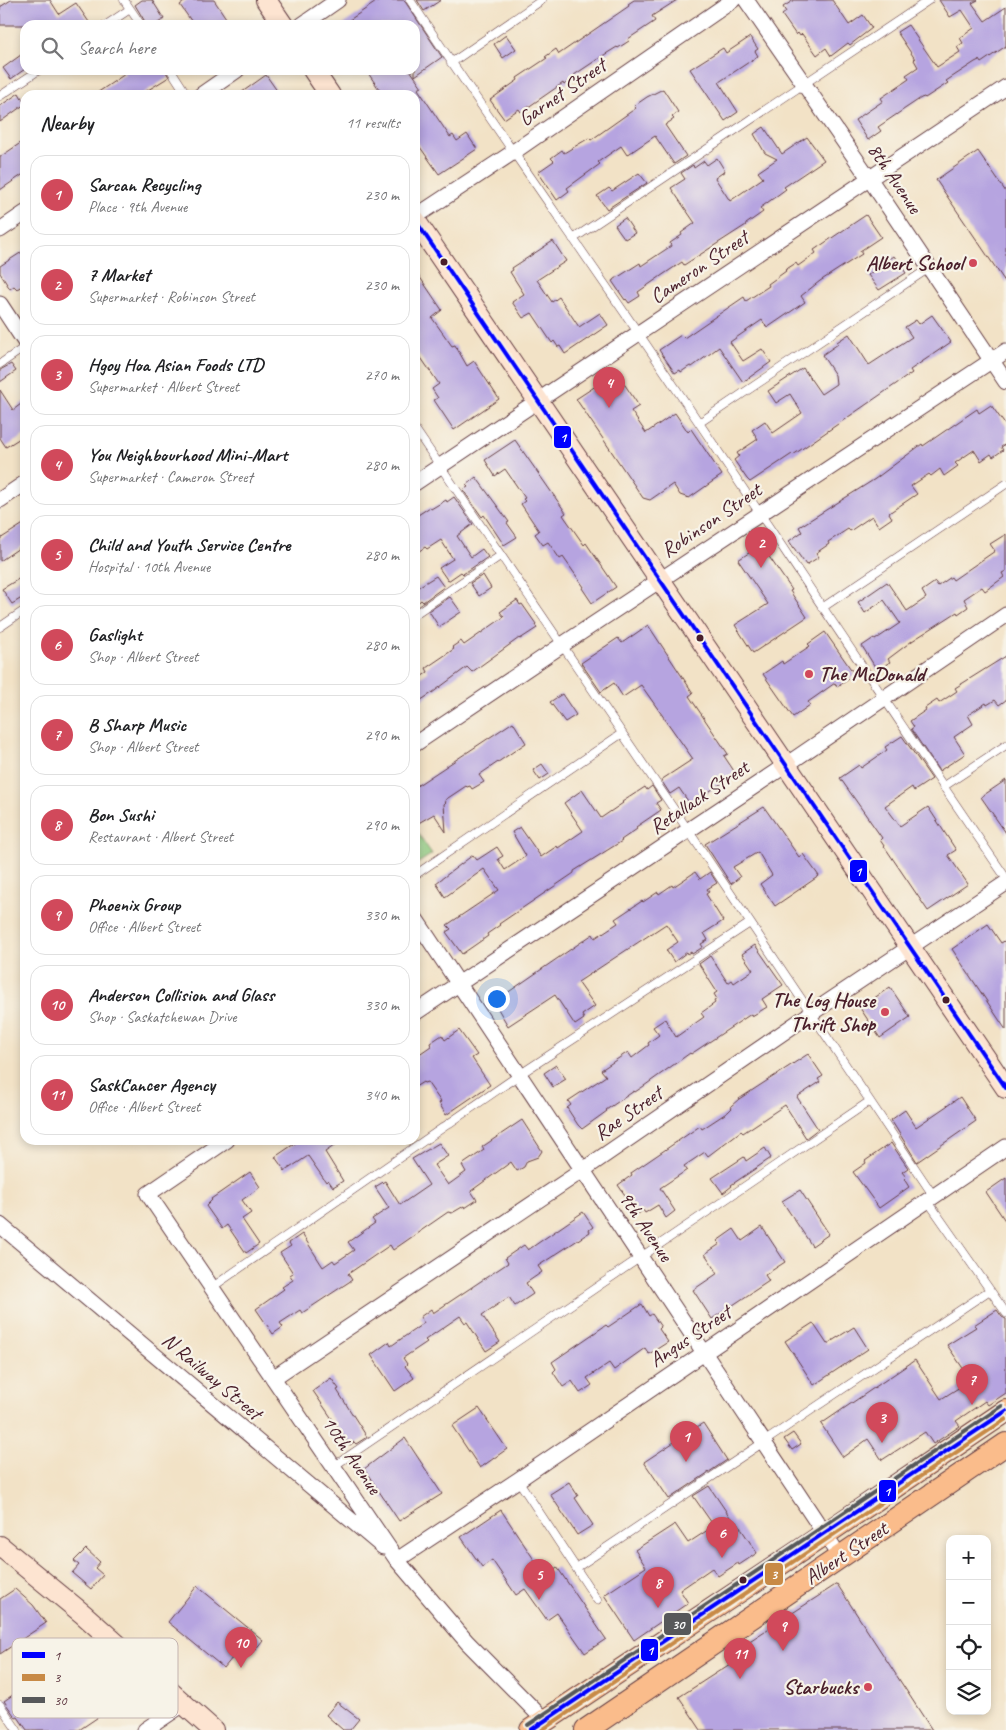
<!DOCTYPE html>
<meta charset="utf-8">
<style>
:root{--surface:#fff;--page:#f6f6f6;--text:#202124;--muted:#757577;--line:#e0e0e0;--accent:#d1495b}
body{margin:0;font-family:Caveat,sans-serif;background:var(--page);color:var(--text)}
.controls{position:absolute;right:15px;bottom:15px;display:grid;overflow:hidden;border-radius:10px;box-shadow:0 2px 8px #0003}
.controls button{width:45px;height:45px;display:grid;place-items:center;padding:0;border:0;border-bottom:1px solid var(--line);background:var(--surface);color:var(--text);font:25px sans-serif}
.you{position:absolute;left:496px;top:998px;width:18px;height:18px;margin:-12px;border:4px solid #fff;border-radius:50%;background:#1a73e8;box-shadow:0 0 0 8px #1a73e833}
.badge{display:grid;place-items:center;width:32px;height:32px;border-radius:50%;background:var(--accent);color:#fff;font-size:16px;font-weight:700}
.pin{position:absolute;translate:-50% -41px;filter:drop-shadow(0 1px 2px #0008)}
.pin::after{content:'';position:absolute;top:26px;width:18px;height:15px;background:inherit;clip-path:polygon(0 0,100% 0,50% 100%)}
.list{margin:0;padding:0;list-style:none}
h2{display:flex;justify-content:space-between;align-items:center;height:65px;margin:0;padding:0 20px;font-size:21px}
h2 small{font-size:16px;font-weight:400;color:var(--muted)}
.list li{display:grid;grid-template-columns:32px 1fr auto;gap:15px;align-items:center;box-sizing:border-box;height:80px;margin:0 10px 10px;padding:0 10px;border:1px solid var(--line);border-radius:15px}
.list b{display:block;font-size:19px;white-space:nowrap}
.list p{margin:0;font-size:16px;white-space:nowrap;color:var(--muted)}
.list em{font-size:16px;font-style:normal;color:var(--muted)}
.icon{flex:none;width:28px;height:28px;fill:none;stroke:currentColor;stroke-width:2;stroke-linecap:round;stroke-linejoin:round}
.map{position:relative;flex:none;width:1006px;height:1730px;overflow:hidden}
.search{position:absolute;background:var(--surface);box-shadow:0 2px 8px #0003;left:20px;top:20px;width:400px;height:55px;display:flex;align-items:center;gap:12px;box-sizing:border-box;padding:0 18px;border-radius:15px;color:var(--muted);font-size:19px}
.panel{position:absolute;background:var(--surface);box-shadow:0 2px 8px #0003;left:20px;top:90px;width:400px;height:1055px;border-radius:15px}
.map>svg:first-child{display:block}
</style>
<div class="map">
<svg width="1006" height="1730" viewBox="0 0 1006 1730">
<rect width="100%" height="100%" fill="#f7f3e8"/>
<filter id="ink" filterUnits="userSpaceOnUse"><feTurbulence type="fractalNoise" baseFrequency=".02" numOctaves="2"/><feDisplacementMap in="SourceGraphic" scale="10" xChannelSelector="R" yChannelSelector="G"/><feConvolveMatrix kernelMatrix="1 2 1 2 8 2 1 2 1" color-interpolation-filters="sRGB"/></filter>
<filter id="wash" filterUnits="userSpaceOnUse"><feTurbulence type="fractalNoise" baseFrequency=".0096" numOctaves="4" result="noise"/><feDisplacementMap in="SourceGraphic" scale="20" xChannelSelector="R" yChannelSelector="G"/><feGaussianBlur stdDeviation="1.12" result="paint"/><feColorMatrix in="noise" values="0 0 0 0 0 0 0 0 0 0 0 0 0 0 0 0 0 1.4 0 .05"/><feComposite in="paint" operator="in"/></filter>
<g filter="url(#wash)">
<rect width="100%" height="100%" fill="#f2e2c6"/>
<!-- green -->
<path fill="#8dca7f" stroke="#6c7455" d="M415 829 432 854 415 865Z"/>
<g id="blocks">
<!-- building -->
<path fill="#b6a4e0" d="M11 0H50L59 14 76 3 91 25H0V7Z
M142 0H152L164 19 155 25H147L135 5Z
M187 0H214L228 21 221 25H194L180 5Z
M379 0H404L442 57 415 76V25H342Z
M417 0H441L424 11Z
M634 0H677L652 16 655 21 628 39 629 41 618 48 617 47 604 55 574 75 575 77 564 85 563 83 521 112 519 109 504 119 490 100 518 80 517 78 547 58 545 57 556 49 559 54 629 6 628 4Z
M794 0H832L849 25 863 15 872 28 850 45 848 43 831 56 826 48 817 55 802 34 800 36 798 33 796 35 782 15 786 12 783 7Z
M939 0H978L972 3 985 21 1006 7V46L981 63 979 60 975 62 946 81 948 83 925 98 924 97 921 98 906 108 878 127 881 131 868 140 855 120 883 101 881 98 909 79 906 75 918 67 914 60 915 59 897 32 908 25 937 67 960 52 957 47 963 43 960 38 974 28 962 10 950 17Z
M506 35 516 49 503 58 494 44Z
M750 37 758 49 755 51 758 56 719 82 738 112 725 121 690 69 723 48 726 53Z
M25 52V69L11 79 3 68Z
M122 70H165L169 77 140 95H94L125 74Z
M366 70H410L422 87 418 89 450 137 453 135 457 141 467 134 477 149 439 174 415 140V95H383Z
M266 75 280 95H238Z
M663 89 678 112 672 117 674 119 665 125 686 156 674 164 655 136 627 155 621 146 598 162 600 164 567 188 569 191 557 200 538 172 554 161 551 158 562 150 564 153 589 138 591 140 636 108 634 106 647 97Z
M19 93 25 104 0 122V106Z
M764 127 782 154 807 137 824 160 784 187 786 189 760 208 763 212 746 224V225L684 265 682 262 664 274 638 292 640 296 629 303 626 299 625 300 612 281 640 263 641 266 671 246 670 243 682 235 681 233 695 223 671 188 685 179 681 173 693 165 694 168 704 161 707 165 717 158 725 171 715 178 730 201 763 178 758 172 777 159 765 153 754 134Z
M25 140V173L0 190V157Z
M978 151 1006 192V283L936 180Z
M639 173 647 183 607 209 597 196 609 188 612 191Z
M866 215 881 237 860 251 862 254 820 281 801 296 805 302 767 328 762 320 730 342 743 361 762 349 771 362 743 382 719 347 692 367 690 366 681 372 680 370 675 373 659 350 681 335 684 338 744 297 746 301 769 286 768 284 786 271 785 270 796 263 798 266 816 253 814 250Z
M625 218 635 233 625 239 615 225Z
M553 241 566 261 537 280 552 302 559 297 579 327 600 313 608 325 565 354 560 346 558 347 554 341 552 343 532 313 523 318 512 302 524 294 510 272 513 270 512 268Z
M25 250V284L17 289 14 286 10 289 0 273V266Z
M894 256 906 273 879 290 868 275Z
M415 270 442 310 432 318 452 346 455 345 467 366 474 361 499 399 454 430 434 400 438 398 432 389 439 384 415 349Z
M932 315 951 342 910 370 912 373 793 455 792 454 750 482 747 479 734 460 739 456 737 453 758 439 752 430 765 421 773 433 802 413 790 394 776 403 768 391 803 368 821 394 836 384 835 375 822 355 838 344 837 342 849 334 869 365 912 337 905 327 916 320 919 324Z
M11 364 16 371 0 382V370Z
M608 378 616 389 623 384 625 385 639 406 631 411 646 433 675 413 688 432 691 429 722 475 689 498 680 495 673 484 650 500 643 498 576 399Z
M0 390 13 410 25 401V435L6 447 0 438Z
M991 405 1006 426V444L1001 447 1003 450 993 457 991 454 981 461 974 450 955 463 958 466 944 476 940 469 931 476 929 474 911 486 917 494 889 513 892 518 879 527 872 516 850 531 848 529 828 542 829 544 816 553 819 557 806 565 789 541 802 532 799 527 875 479 922 444 923 446 977 409 979 413Z
M515 440 566 513 563 515 584 545 586 543 616 587 592 603 582 588 584 587 563 557 560 559 548 542 543 545 535 534 539 531 521 504 525 501 523 499 525 498 505 469 495 476 485 460Z
M476 477 509 522 507 523 517 537 504 545 484 515 482 517 463 490 468 487 466 485Z
M454 497 473 524 457 536 471 557 482 549 488 557 463 574 461 572 448 581 439 568 453 559 441 540 427 549 425 547 415 554V517L430 507 431 509 446 500 447 502Z
M25 523V544L0 561V539Z
M1006 534V571L1002 573 1004 577 985 591 982 587 964 599 968 607 958 614 957 612 912 641 888 659 890 662 877 670 862 646 874 638 875 640 900 623 884 600 865 613 858 602 887 582 907 611 926 598 922 591 935 582 938 586 951 577 953 580 995 551 990 544Z
M761 545 792 590 790 591 807 617 753 653 735 625 768 604 738 560Z
M25 575V596L12 604 2 589Z
M483 575 491 588 479 596 470 583Z
M436 576 444 587 423 602 421 600 415 605V589Z
M450 597 461 612 439 627 429 611Z
M517 600 520 605 522 604 536 624 535 625 537 628 520 639 519 638 472 672 467 667 432 693 415 704V681L428 672 426 668 454 649 452 647 461 641 464 645 504 617 500 612Z
M648 625 693 693 689 696 728 754 724 756 736 774 690 804 679 788 670 794 661 780 693 759 641 685 623 697 614 683 601 692 581 663 618 638 622 643Z
M825 632 855 675 837 687 835 683 808 702 810 705 793 717 763 674 782 661 783 664 810 646 808 644Z
M1006 656V700L999 705 995 700 987 705 986 703 968 715 973 724 954 737 965 754 939 771 911 729 914 727 910 721 926 710 925 708 937 700 939 703 957 691 955 688Z
M562 694 576 715 565 722 550 702Z
M513 722 526 743 479 775 484 782 472 789 470 786 467 787 466 786 445 800 446 802 444 804 446 832 434 814 415 825V787Z
M902 736 932 779 914 791 912 787 885 806 900 826 928 807 956 850 948 855 968 884 928 911 880 840 882 838 840 778 859 765 861 768 887 750 885 747Z
M542 764 549 774 540 780 533 770Z
M1006 780V833L981 797Z
M652 786 661 800 656 803 661 810 636 827 637 829 621 840 622 841 574 871V873L499 924 500 925 487 934 488 936 462 954 446 932 451 929 447 925 499 890 484 869 445 897 436 883 473 855 477 860 497 847 503 856 498 859 505 870 526 856 512 832 520 827 541 857 557 846 558 848 583 831 564 803 582 790 601 818 623 803 622 802 645 787 647 790Z
M764 807 799 857 803 854 819 876 775 906 760 884 772 875 758 852 733 867 740 877 731 884 705 844Z
M695 872 700 879 710 872 717 883 707 889 709 892 706 894 723 921 704 933 708 940 701 944 703 947 692 954 691 952 688 954 687 952 674 962 666 950 678 942 666 924 578 982 595 1006 582 1015 584 1019 575 1025 555 995 508 1026 494 1002 593 934 595 938 618 923 615 919 642 901 643 902 658 892 659 894 672 885 673 887Z
M988 924 1001 943 1006 940V1030L952 949Z
M755 945 783 985 762 999 767 1007 752 1016 751 1014 691 1054 690 1053 644 1086 635 1092 634 1091 606 1110 607 1111 582 1129 578 1125 567 1108 571 1105 568 1101 606 1076 601 1070 628 1052 632 1058 649 1045 648 1043 659 1035 653 1027 665 1019 676 1037 704 1017 701 1013 715 1003 714 1001 717 999 714 994 717 992 699 964 710 956 728 983 732 980 734 983 753 970 742 954Z
M890 987 910 1017 880 1038 860 1008Z
M459 1030 477 1055 472 1058 490 1085 446 1115 439 1103 441 1102 427 1082 424 1083 423 1082 415 1087V1057L431 1046 430 1043 442 1035 445 1040Z
M808 1054 823 1076 818 1079 820 1082 797 1097 818 1129 806 1138 785 1105 743 1133 741 1131 708 1156 705 1152 684 1166 687 1170 660 1188 675 1211 666 1218 658 1205 645 1213 643 1210 638 1214 618 1185 632 1175 631 1173 700 1126 702 1129 728 1112 732 1108 731 1106 739 1099Z
M556 1065 566 1079 553 1087 544 1073Z
M960 1097 976 1121 917 1162 891 1120 905 1110 916 1127Z
M522 1120 542 1151 538 1157 527 1161 524 1167 517 1171 511 1162 471 1191 477 1200 465 1208 464 1206 452 1213 448 1212 393 1250 390 1245 348 1274 352 1280 302 1313 300 1310 280 1323 283 1327 273 1334 256 1309 284 1289 282 1287 293 1280 290 1275 293 1273 280 1253 291 1246 289 1243 302 1234 323 1267 333 1260 335 1263 354 1250 348 1242 375 1223 372 1219 389 1208 375 1187 385 1181 400 1205 429 1185 412 1159 439 1143 448 1156 434 1165 448 1185 466 1172 462 1165 484 1150 482 1147Z
M300 1140H343L325 1152 343 1181 333 1187 328 1180 326 1182 308 1156 285 1171 275 1157Z
M891 1143 908 1168 902 1172 906 1177 904 1179 909 1187 879 1208 853 1172 866 1163 865 1161Z
M765 1148 771 1158 731 1185 732 1186 723 1193 712 1178 744 1157 746 1161Z
M250 1172 260 1187 242 1200 251 1213 242 1219 259 1244 246 1253 227 1225 222 1229 206 1206 212 1200 211 1199Z
M1006 1178V1222L986 1192Z
M800 1190 829 1234 812 1246 782 1201Z
M583 1212 593 1227 589 1230 590 1232 538 1266 542 1272 526 1283 533 1294 515 1306 509 1297 482 1315 500 1342 486 1351 467 1322 465 1323 460 1316 425 1340 427 1342 403 1358 407 1364 405 1366 414 1378 395 1391 371 1355 389 1342 391 1346 424 1323 420 1317 431 1309 433 1313 508 1263 505 1258 524 1245 528 1250Z
M762 1227 785 1262 765 1275 769 1281 712 1319 693 1290 718 1273 705 1254 720 1244 717 1241 734 1229 742 1241Z
M642 1304 649 1316 652 1314 661 1327 659 1329 668 1342 649 1354 645 1348 614 1370 609 1363 587 1378 592 1385 580 1393 572 1381 563 1387 553 1372 556 1369 552 1362 606 1325 608 1327Z
M997 1310 1002 1317 1006 1319V1393L988 1405 985 1401 956 1421 960 1426 933 1444 925 1432 882 1460 868 1439 843 1457 821 1424 915 1360 941 1399 971 1380 947 1345 976 1327 974 1325Z
M813 1323 827 1344 854 1327 868 1349 814 1385 785 1341Z
M331 1378 339 1389 337 1390 367 1437 356 1444 354 1442 350 1445 313 1391Z
M479 1408 507 1449 480 1468 452 1426Z
M703 1423 727 1460 669 1499 644 1462Z
M793 1433 801 1444 792 1450 784 1439Z
M405 1438 442 1494 399 1521 364 1469Z
M569 1482 578 1496 575 1498 593 1525 577 1535 550 1494Z
M709 1486 734 1523 736 1521 757 1553 739 1565 738 1563 718 1576 712 1568 680 1590 688 1603 634 1640 604 1595 646 1567 635 1550 675 1524 688 1543 714 1526 693 1496Z
M501 1510 545 1576 557 1567 606 1639 585 1653 557 1613 547 1620 525 1589 516 1595 492 1560 482 1567 461 1537Z
M86 1549 100 1562 95 1568 103 1575 91 1589 72 1573 79 1565 74 1561Z
M837 1584 932 1730H701L679 1697 730 1664 725 1657Z
M197 1586 263 1640 255 1650 245 1642 224 1668 168 1622Z
M15 1589 33 1605 46 1623 0 1654V1599Z
M80 1649 96 1672 103 1668 125 1699 79 1730H27L18 1717 16 1718 4 1701Z
M337 1702 359 1719 350 1730H343L326 1715Z"/>
</g>
</g>
<g filter="url(#ink)">
<use href="#blocks" fill-opacity="0" stroke="#633c42" stroke-width="1"/>
<g fill="none" stroke-linecap="round" stroke-linejoin="round">
<!-- service casing -->
<g stroke="#633c42" stroke-width="9">
<path id="service" d="M124 0 141 25
M410 0C485 113 563 223 639 334 762 515 882 698 1006 878
M106 25 130 9
M451 63 542 0
M171 70 187 95
M0 96 39 70
M573 239 929 0
M0 364 25 347
M699 423 929 268
M415 429 688 830 933 1195
M822 608 1006 484
M415 614 500 556
M0 627 25 610
M943 787 1006 745
M415 875 621 734
M927 1200 1006 1313
M211 1288 519 1075 750 923
M334 1466 870 1101
M518 1480 597 1600
M576 1568 990 1290
M0 1705 17 1730"/>
</g>
<!-- minor casing -->
<g stroke="#633c42" stroke-width="17">
<path id="minor" d="M746 0 869 178 1006 382
M302 25 338 0
M201 95 237 70
M415 217 512 153 733 0
M0 230 25 213
M0 304 25 342
M415 483 1006 87
M0 500 25 483
M415 744 562 645 1006 351
M415 918 840 1557
M415 1013 786 765 1006 615
M227 1140 148 1194 397 1560 467 1642 545 1721
M0 1225 383 1547
M273 1378 583 1170 810 1014 1006 883
M397 1560 518 1480 1006 1147
M145 1730 185 1703"/>
</g>
<!-- secondary casing -->
<g stroke="#633c42" stroke-width="22">
<path id="secondary" d="M266 0 283 25
M313 70 330 95
M415 220 1006 1088
M0 1546 83 1614 213 1730"/>
</g>
<!-- primary casing -->
<g stroke="#633c42" stroke-width="24">
<path id="primary" d="M531 1730 825 1534 1006 1411
M586 1730 1006 1444"/>
</g>
<!-- service -->
<use href="#service" stroke="#fff" stroke-width="8"/>
<!-- minor -->
<use href="#minor" stroke="#fff" stroke-width="15"/>
<!-- secondary -->
<use href="#secondary" stroke="#fde4d1" stroke-width="20"/>
<!-- primary -->
<use href="#primary" stroke="#fabc8b" stroke-width="22"/>
<!-- bus-1 casing -->
<g stroke="#f7f3e8" stroke-width="8">
<path id="bus-1" d="M415 220 1006 1088
M531 1730 1006 1411"/>
</g>
<!-- bus-2 casing -->
<g stroke="#f7f3e8" stroke-width="8">
<path id="bus-2" d="M542 1730 1006 1419"/>
</g>
<!-- bus-3 casing -->
<g stroke="#f7f3e8" stroke-width="8">
<path id="bus-3" d="M528 1725 1002 1406"/>
</g>
<!-- bus-1 -->
<use href="#bus-1" stroke="#00f" stroke-width="4"/>
<!-- bus-2 -->
<use href="#bus-2" stroke="#c88a46" stroke-width="4"/>
<!-- bus-3 -->
<use href="#bus-3" stroke="#57585a" stroke-width="4"/>
</g>
</g>
<!-- markers -->
<g fill="#4a1f2b" stroke="#f7f3e8" stroke-width="2">
<circle cx="444" cy="262" r="4.5"/>
<circle cx="700" cy="638" r="4.5"/>
<circle cx="946" cy="1000" r="4.5"/>
<circle cx="743" cy="1580" r="4.5"/>
</g>
<g fill="#d1495b" stroke="#f7f3e8" stroke-width="2">
<circle cx="973" cy="263" r="5"/>
<circle cx="809" cy="674" r="5"/>
<circle cx="885" cy="1012" r="5"/>
<circle cx="868" cy="1687" r="5"/>
</g>
<g text-anchor="middle" dominant-baseline="central" stroke-width="4.5" stroke-linejoin="round" paint-order="stroke">
<!-- street labels -->
<g font-size="21" fill="#4a1f2b" stroke="#f7f3e8">
<text transform="translate(562 92) rotate(-35)">Garnet Street</text>
<text transform="translate(895 178) rotate(56)">8th Avenue</text>
<text transform="translate(699 267) rotate(-34)">Cameron Street</text>
<text transform="translate(711 520) rotate(-34)">Robinson Street</text>
<text transform="translate(699 797) rotate(-34)">Retallack Street</text>
<text transform="translate(628 1113) rotate(-35)">Rae Street</text>
<text transform="translate(646 1226) rotate(56)">9th Avenue</text>
<text transform="translate(690 1336) rotate(-34)">Angus Street</text>
<text transform="translate(212 1376) rotate(40)">N Railway Street</text>
<text transform="translate(352 1455) rotate(56)">10th Avenue</text>
<text transform="translate(846 1553) rotate(-34)">Albert Street</text>
</g>
<!-- poi labels -->
<g font-size="21" font-weight="bold" fill="#4a1f2b" stroke="#f7f3e8" text-anchor="end">
<text x="963" y="263">Albert School</text>
<text x="819" y="674" text-anchor="start">The McDonald</text>
<text x="875" y="1000">The Log House<tspan x="875" dy="24">Thrift Shop</tspan></text>
<text x="858" y="1687">Starbucks</text>
</g>
</g>
<!-- legend -->
<rect x="12" y="1638" width="166" height="80" rx="8" fill="#f7f3e8" stroke="#c3b3af" stroke-width="1"/>
<rect x="22" y="1652" width="23" height="6" fill="#00f"/>
<rect x="22" y="1674" width="23" height="7" fill="#c88a46"/>
<rect x="22" y="1697" width="23" height="6" fill="#57585a"/>
<g font-size="14" fill="#4a1f2b">
<text x="54" y="1660">1</text>
<text x="54" y="1682">3</text>
<text x="54" y="1705">30</text>
</g>
<g stroke="#f7f3e8" stroke-width="2">
<rect x="553" y="425" width="19" height="24" rx="5" fill="#00f"/>
<rect x="849" y="859" width="19" height="24" rx="5" fill="#00f"/>
<rect x="878" y="1479" width="19" height="24" rx="5" fill="#00f"/>
<rect x="764" y="1562" width="20" height="24" rx="5" fill="#c88a46"/>
<rect x="663" y="1612" width="29" height="24" rx="5" fill="#57585a"/>
<rect x="640" y="1638" width="19" height="24" rx="5" fill="#00f"/>
</g>
<g font-size="14" text-anchor="middle" font-weight="bold" fill="#fff">
<text x="563" y="442">1</text>
<text x="858" y="876">1</text>
<text x="887" y="1496">1</text>
<text x="774" y="1579">3</text>
<text x="678" y="1629">30</text>
<text x="650" y="1655">1</text>
</g>
</svg>
<div class="controls">
<button>+</button>
<button>−</button>
<button><svg class="icon" aria-label="locate" viewBox="0 0 24 24"><circle cx="12" cy="12" r="6"/><path d="M12 2v4M12 18v4M2 12h4M18 12h4"/></svg></button>
<button><svg class="icon" aria-label="layers" viewBox="0 0 24 24"><path d="M12 4l9 5-9 5-9-5zM3 14l9 5 9-5"/></svg></button>
</div>
<div class="you"></div>
<div class="pin badge" style="left:686px;top:1462px">1</div>
<div class="pin badge" style="left:761px;top:568px">2</div>
<div class="pin badge" style="left:882px;top:1443px">3</div>
<div class="pin badge" style="left:609px;top:408px">4</div>
<div class="pin badge" style="left:539px;top:1600px">5</div>
<div class="pin badge" style="left:722px;top:1558px">6</div>
<div class="pin badge" style="left:972px;top:1405px">7</div>
<div class="pin badge" style="left:658px;top:1608px">8</div>
<div class="pin badge" style="left:783px;top:1651px">9</div>
<div class="pin badge" style="left:241px;top:1668px">10</div>
<div class="pin badge" style="left:740px;top:1679px">11</div>
<div class="search"><svg class="icon" aria-label="search" viewBox="0 0 24 24"><circle cx="10" cy="10" r="6"/><path d="M15 15l6 6"/></svg>Search here</div>
<section class="panel">
<h2>Nearby<small>11 results</small></h2>
<ul class="list">
<li><span class="badge">1</span><div><b>Sarcan Recycling</b><p>Place · 9th Avenue</p></div><em>230 m</em></li>
<li><span class="badge">2</span><div><b>7 Market</b><p>Supermarket · Robinson Street</p></div><em>230 m</em></li>
<li><span class="badge">3</span><div><b>Hgoy Hoa Asian Foods LTD</b><p>Supermarket · Albert Street</p></div><em>270 m</em></li>
<li><span class="badge">4</span><div><b>You Neighbourhood Mini-Mart</b><p>Supermarket · Cameron Street</p></div><em>280 m</em></li>
<li><span class="badge">5</span><div><b>Child and Youth Service Centre</b><p>Hospital · 10th Avenue</p></div><em>280 m</em></li>
<li><span class="badge">6</span><div><b>Gaslight</b><p>Shop · Albert Street</p></div><em>280 m</em></li>
<li><span class="badge">7</span><div><b>B Sharp Music</b><p>Shop · Albert Street</p></div><em>290 m</em></li>
<li><span class="badge">8</span><div><b>Bon Sushi</b><p>Restaurant · Albert Street</p></div><em>290 m</em></li>
<li><span class="badge">9</span><div><b>Phoenix Group</b><p>Office · Albert Street</p></div><em>330 m</em></li>
<li><span class="badge">10</span><div><b>Anderson Collision and Glass</b><p>Shop · Saskatchewan Drive</p></div><em>330 m</em></li>
<li><span class="badge">11</span><div><b>SaskCancer Agency</b><p>Office · Albert Street</p></div><em>340 m</em></li>
</ul>
</section>
</div>
